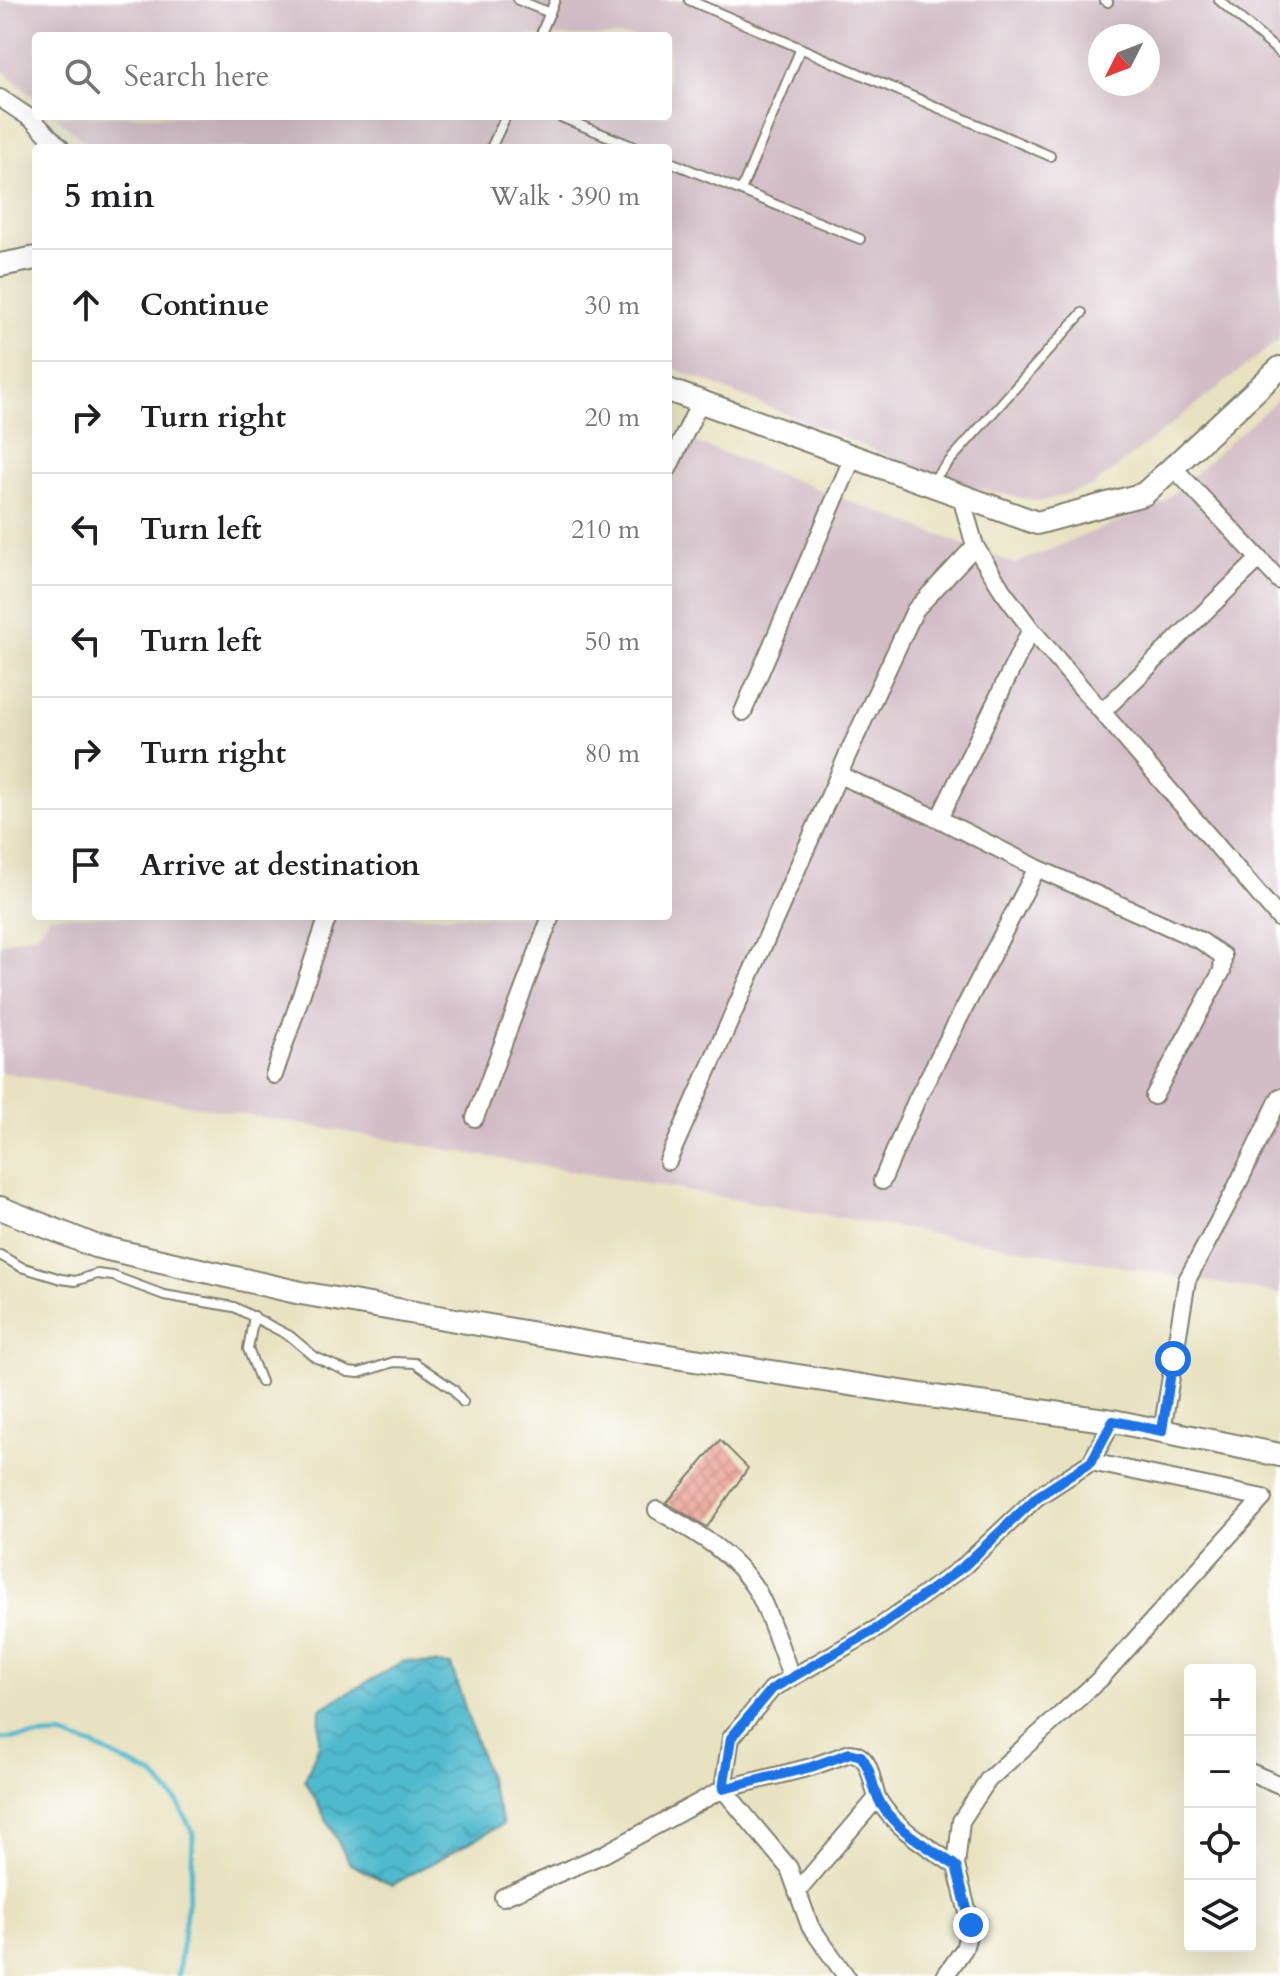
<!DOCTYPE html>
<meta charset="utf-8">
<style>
:root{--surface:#fff;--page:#f2f2f2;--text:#202124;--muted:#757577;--line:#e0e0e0}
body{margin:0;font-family:Cardo,serif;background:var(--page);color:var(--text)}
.controls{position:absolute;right:24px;bottom:24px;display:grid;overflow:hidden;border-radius:8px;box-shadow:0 8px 32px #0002}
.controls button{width:72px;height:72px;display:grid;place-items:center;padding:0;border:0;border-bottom:2px solid var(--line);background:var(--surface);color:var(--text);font:40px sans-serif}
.compass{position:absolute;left:1088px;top:24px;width:72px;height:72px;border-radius:50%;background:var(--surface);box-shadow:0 8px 32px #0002;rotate:228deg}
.stop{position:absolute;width:24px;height:24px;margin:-18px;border:6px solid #1a73e8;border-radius:50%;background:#fff}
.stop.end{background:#1a73e8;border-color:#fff;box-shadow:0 2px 8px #0008}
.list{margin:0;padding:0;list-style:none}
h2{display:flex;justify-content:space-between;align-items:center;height:104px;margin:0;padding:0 32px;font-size:34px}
h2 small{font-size:26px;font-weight:400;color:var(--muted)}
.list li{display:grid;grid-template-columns:52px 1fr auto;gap:24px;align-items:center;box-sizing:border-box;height:112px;padding:0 32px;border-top:2px solid var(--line)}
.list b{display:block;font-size:30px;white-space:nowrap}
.list em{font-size:26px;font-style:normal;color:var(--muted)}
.icon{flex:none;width:44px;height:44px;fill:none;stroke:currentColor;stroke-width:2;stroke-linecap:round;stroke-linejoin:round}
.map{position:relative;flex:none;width:1280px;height:1976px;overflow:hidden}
.search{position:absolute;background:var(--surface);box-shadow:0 8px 32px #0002;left:32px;top:32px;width:640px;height:88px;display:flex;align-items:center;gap:20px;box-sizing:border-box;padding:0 28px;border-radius:8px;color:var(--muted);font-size:30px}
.panel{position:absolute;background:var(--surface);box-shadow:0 8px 32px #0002;left:32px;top:144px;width:640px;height:776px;border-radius:8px}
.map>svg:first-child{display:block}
</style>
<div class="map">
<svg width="1280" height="1976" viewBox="0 0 1280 1976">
<defs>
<pattern id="water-waves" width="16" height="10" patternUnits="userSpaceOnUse" patternTransform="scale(2)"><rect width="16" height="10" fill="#50bace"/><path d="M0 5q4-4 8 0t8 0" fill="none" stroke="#459fb0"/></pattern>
<pattern id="building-cross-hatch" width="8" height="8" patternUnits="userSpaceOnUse" patternTransform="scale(2)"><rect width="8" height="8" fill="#e99689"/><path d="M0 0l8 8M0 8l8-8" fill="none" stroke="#bc7a6f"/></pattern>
</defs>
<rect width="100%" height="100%" fill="#fff"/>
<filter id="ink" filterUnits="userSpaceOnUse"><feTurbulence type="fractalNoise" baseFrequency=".0125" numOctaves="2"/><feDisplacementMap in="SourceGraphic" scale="16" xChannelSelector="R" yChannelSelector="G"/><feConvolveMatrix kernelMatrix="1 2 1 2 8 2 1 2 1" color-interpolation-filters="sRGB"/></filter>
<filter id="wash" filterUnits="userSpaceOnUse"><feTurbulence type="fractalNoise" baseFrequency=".006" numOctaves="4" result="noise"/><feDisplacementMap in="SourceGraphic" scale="32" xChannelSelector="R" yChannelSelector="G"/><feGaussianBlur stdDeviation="1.8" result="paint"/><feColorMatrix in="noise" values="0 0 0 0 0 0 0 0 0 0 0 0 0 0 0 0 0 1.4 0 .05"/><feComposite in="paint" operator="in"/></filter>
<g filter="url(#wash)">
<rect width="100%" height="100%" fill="#e8e2c0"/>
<!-- industrial -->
<path fill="#d2bdc6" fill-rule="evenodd" d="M0 0H1280V339L1093 486 1040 502 957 484 668 366V148H92L55 116H668V36H36V99L0 68ZM1100 36H1148V84H1100Z
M1280 397V1294L0 1072V943L38 934 50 916H668V432L1015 564 1161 504Z"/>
<!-- water -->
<path fill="url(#water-waves)" stroke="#366b75" stroke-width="2" d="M404 1661 451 1665 503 1824 392 1885 350 1864 305 1780 319 1744 320 1709Z"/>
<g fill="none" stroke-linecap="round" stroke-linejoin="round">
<!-- stream -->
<path stroke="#50bace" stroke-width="5" d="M0 1739 61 1735 94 1746 154 1776 178 1803 193 1833 192 1867 178 1976"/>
</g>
<g id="blocks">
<!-- building -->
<path fill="url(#building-cross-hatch)" d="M720 1440 748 1468 707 1527 667 1503Z"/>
</g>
</g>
<g filter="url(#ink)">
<use href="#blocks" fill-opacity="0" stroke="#827f6e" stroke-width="2"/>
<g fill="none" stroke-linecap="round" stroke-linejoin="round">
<!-- lane casing -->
<g stroke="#827f6e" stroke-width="12">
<path id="lane" d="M518 0 550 13
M689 0 1050 156
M1104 0 1108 2
M1219 0 1280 53
M540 36 555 0
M558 116 637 148
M491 148 506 116
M668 161 860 239
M741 190 801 48
M931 482 1082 313
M0 1255 21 1267 61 1279 75 1281 97 1274 113 1276 164 1295 234 1307 290 1336 315 1357 348 1372 359 1373 394 1362 415 1363 453 1389 463 1402
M254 1316 248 1349 261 1382"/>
</g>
<!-- street casing -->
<g stroke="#827f6e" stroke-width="20">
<path id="street" d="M0 98 33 120 61 148
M1173 467 1280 581
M668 469 701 400
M961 497 975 546 1002 590 1031 629 1280 919
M743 712 853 457
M1102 712 1259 559
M839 775 939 819
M1037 868 1201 941 1223 956 1222 971 1154 1096
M274 1075 328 916
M475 1118 551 916
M668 1161 851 747 915 610 975 546
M882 1181 917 1099 1037 868 939 819 1031 629
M1162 1431 1187 1280 1232 1196 1280 1097
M657 1510C694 1531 734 1553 757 1591 770 1613 781 1651 791 1676
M1250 1772 1280 1785
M797 1892 877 1798
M503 1897 604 1854 723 1789 811 1767 850 1753C873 1755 870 1783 878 1799 894 1828 929 1847 956 1866
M846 1976 810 1926 789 1868 723 1789 731 1738 772 1689 878 1628 964 1566 1037 1497 1091 1462 1113 1421
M945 1976 964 1949 971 1925 956 1866 961 1821 988 1780 1100 1679 1263 1498 1091 1462"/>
</g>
<!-- secondary casing -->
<g stroke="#827f6e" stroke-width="26">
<path id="secondary" d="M0 265 36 258
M668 390 1037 523 1144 494 1280 368
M0 1208 95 1246 301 1293 610 1347 921 1395 1113 1421 1280 1455"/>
</g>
<!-- lane -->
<use href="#lane" stroke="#fff" stroke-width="8"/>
<!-- street -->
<use href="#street" stroke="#fff" stroke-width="16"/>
<!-- secondary -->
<use href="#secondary" stroke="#fff" stroke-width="22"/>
</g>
</g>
<g fill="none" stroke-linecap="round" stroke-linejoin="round" filter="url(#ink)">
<!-- route -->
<path stroke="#1a73e8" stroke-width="10" d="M971 1925 956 1866C930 1848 889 1827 877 1796 871 1782 871 1768 861 1756L850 1753 811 1767 723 1789 731 1738 772 1689 878 1628 964 1566 1037 1497 1091 1462 1113 1421 1162 1431 1173 1359"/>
</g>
</svg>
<div class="controls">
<button>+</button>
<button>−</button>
<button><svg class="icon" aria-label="locate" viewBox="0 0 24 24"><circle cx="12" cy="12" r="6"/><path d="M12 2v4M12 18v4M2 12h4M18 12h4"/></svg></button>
<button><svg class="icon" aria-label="layers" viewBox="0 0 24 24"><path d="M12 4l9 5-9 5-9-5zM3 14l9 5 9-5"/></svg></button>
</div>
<svg class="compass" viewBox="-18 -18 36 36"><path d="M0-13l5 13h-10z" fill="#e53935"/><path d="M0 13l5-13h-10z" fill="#757577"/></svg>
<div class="stop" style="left:1173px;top:1359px"></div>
<div class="stop end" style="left:971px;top:1925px"></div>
<div class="search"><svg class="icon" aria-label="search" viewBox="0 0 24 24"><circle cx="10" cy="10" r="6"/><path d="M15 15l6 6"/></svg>Search here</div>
<section class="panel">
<h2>5 min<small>Walk · 390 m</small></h2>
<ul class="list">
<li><svg class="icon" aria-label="ahead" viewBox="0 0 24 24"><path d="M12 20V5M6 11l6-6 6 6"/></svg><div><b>Continue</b></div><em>30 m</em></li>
<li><svg class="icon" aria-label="right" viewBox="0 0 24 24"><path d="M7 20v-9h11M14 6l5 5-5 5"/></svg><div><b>Turn right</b></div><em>20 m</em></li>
<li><svg class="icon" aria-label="left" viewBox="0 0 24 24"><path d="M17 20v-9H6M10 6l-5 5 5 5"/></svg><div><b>Turn left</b></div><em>210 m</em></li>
<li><svg class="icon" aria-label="left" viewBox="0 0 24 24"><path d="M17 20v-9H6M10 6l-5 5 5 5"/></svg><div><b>Turn left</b></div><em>50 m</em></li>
<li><svg class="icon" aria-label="right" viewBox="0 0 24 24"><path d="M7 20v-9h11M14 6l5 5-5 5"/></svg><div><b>Turn right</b></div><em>80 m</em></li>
<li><svg class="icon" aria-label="arrive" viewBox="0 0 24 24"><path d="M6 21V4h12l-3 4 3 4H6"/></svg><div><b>Arrive at destination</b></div></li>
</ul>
</section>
</div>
